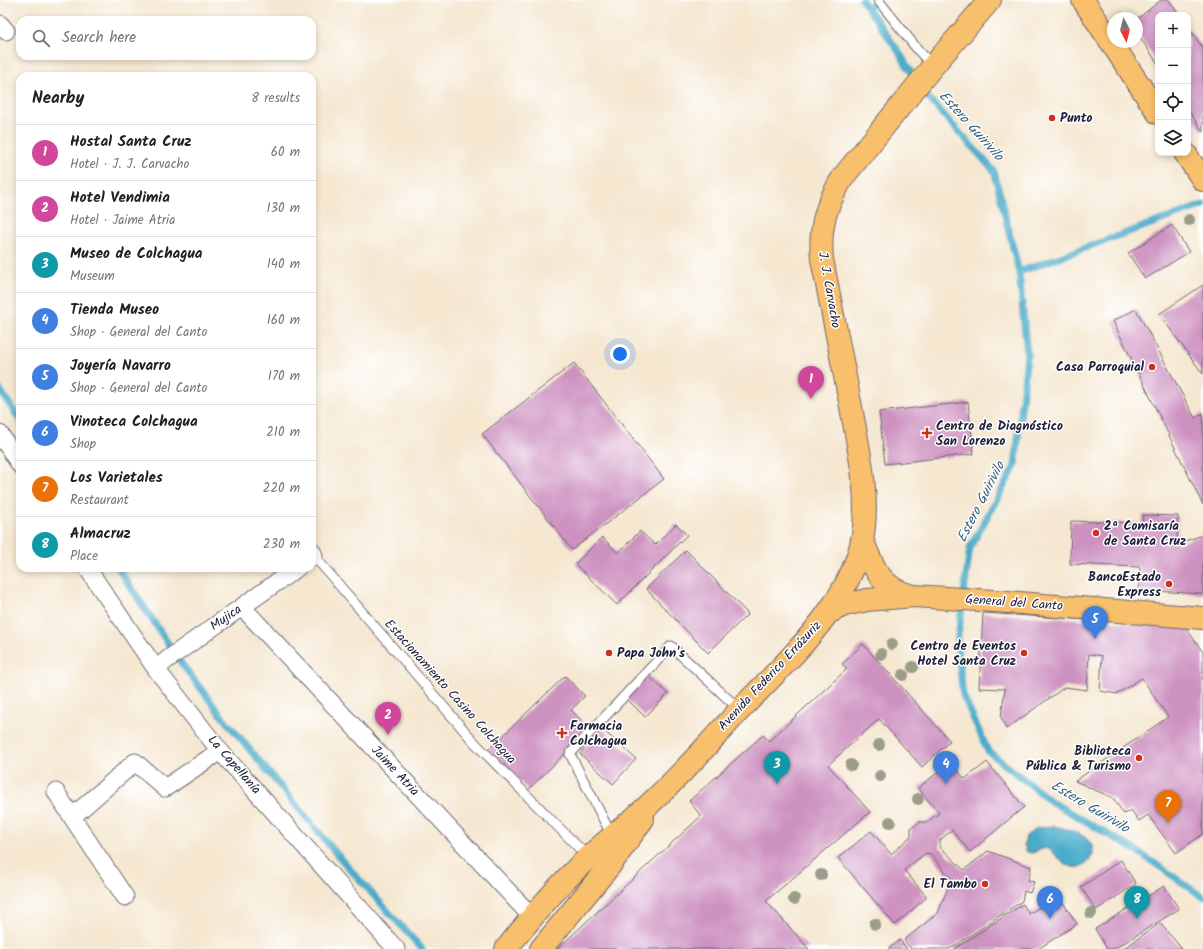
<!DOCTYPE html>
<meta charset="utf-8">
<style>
:root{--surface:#fff;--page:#f2f2f2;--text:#202124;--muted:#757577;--line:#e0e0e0;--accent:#c8321e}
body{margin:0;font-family:Kalam,sans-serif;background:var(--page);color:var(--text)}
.controls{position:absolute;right:12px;top:12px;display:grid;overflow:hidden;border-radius:8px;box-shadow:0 2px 6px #0003}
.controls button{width:36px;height:36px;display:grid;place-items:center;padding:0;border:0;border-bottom:1px solid var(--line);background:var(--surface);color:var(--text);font:20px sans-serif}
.compass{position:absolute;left:1107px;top:12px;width:36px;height:36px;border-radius:50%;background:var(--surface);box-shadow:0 2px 6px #0003;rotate:173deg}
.you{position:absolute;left:620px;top:354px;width:14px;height:14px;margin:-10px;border:3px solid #fff;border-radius:50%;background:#1a73e8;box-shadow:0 0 0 6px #1a73e833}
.badge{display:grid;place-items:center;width:26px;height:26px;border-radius:50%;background:var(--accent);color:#fff;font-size:13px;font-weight:700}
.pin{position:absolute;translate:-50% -33px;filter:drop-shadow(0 1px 2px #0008)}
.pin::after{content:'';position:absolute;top:21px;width:14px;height:12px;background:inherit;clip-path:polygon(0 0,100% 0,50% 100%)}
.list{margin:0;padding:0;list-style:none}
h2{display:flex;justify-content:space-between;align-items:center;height:52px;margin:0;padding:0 16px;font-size:17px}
h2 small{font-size:13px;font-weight:400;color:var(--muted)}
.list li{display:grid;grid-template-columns:26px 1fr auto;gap:12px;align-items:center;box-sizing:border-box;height:56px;padding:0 16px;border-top:1px solid var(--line)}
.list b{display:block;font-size:15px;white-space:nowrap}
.list p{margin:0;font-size:13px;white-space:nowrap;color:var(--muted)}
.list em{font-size:13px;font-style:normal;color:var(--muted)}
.icon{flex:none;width:22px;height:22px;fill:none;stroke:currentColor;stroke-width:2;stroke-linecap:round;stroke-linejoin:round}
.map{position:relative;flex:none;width:1203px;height:949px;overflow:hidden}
.search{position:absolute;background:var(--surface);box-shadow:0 2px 6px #0003;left:16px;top:16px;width:300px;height:44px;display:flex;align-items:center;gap:10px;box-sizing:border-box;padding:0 14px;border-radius:12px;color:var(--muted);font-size:15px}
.panel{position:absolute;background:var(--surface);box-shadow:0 2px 6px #0003;left:16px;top:72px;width:300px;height:500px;border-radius:12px}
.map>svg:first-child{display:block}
</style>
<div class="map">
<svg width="1203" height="949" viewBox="0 0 1203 949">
<rect width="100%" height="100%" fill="#fff"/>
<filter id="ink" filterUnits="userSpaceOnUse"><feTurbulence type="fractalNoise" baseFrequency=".025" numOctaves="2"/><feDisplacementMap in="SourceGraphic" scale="8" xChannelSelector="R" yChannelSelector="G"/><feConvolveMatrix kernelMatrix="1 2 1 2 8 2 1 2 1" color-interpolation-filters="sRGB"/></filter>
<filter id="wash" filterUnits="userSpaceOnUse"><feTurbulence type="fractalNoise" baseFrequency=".012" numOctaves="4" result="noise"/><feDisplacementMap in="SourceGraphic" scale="16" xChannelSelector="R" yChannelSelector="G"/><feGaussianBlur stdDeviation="0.9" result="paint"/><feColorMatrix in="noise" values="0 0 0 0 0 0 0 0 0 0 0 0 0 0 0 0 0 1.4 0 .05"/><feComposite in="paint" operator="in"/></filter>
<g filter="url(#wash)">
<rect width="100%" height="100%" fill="#f5e7d0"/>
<!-- water -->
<path fill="#4bacca" stroke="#366782" d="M1053 826C1065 828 1087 833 1092 846 1093 848 1093 853 1093 855 1084 868 1075 872 1061 861 1054 855 1056 852 1045 848L1032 853 1027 852 1024 845 1026 836 1037 828Z"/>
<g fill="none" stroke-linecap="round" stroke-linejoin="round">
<!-- stream -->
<path stroke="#4bacca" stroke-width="7" d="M862 0 899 52 922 91 994 171 1019 272 1027 355 1015 466 970 548 957 644 963 695 988 751 1052 802 1137 851 1203 897
M869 10 875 0
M1019 272 1203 205
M0 390 20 420
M118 568 179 660 221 715 340 858 422 949"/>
</g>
<g id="blocks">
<!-- building -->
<path fill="#ce92c1" d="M1161 0H1169L1179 15H1158V64L1137 33V19Z
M1188 27 1203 48V132L1188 109Z
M1172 225 1189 252 1145 279 1128 253Z
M1203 285V374L1159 314Z
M1136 309 1195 418 1203 413V505L1113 321Z
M574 363 664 479 572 550 482 434Z
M968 402 974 454 885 464 879 412Z
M1143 515 1178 516 1177 544 1203 535V594L1139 590 1140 567 1070 564 1071 521 1142 523Z
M676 524 687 535 617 605 575 564 602 537 618 553 640 531 655 545Z
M686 550 748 614 708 653 646 589Z
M983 613 1122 622 1186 628 1203 652V834L1176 853 1148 815 1139 821 1131 810 1124 814 1113 798 1075 781 1168 717 1142 678 1117 694 1100 691 1102 656 1089 654 1087 690 1065 687 1006 729 1001 717 1005 689 979 688Z
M863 644 950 741 922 767 879 719 828 765 870 812 766 901 809 949H557L701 816 689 801 763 735 769 741 847 669 842 664Z
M648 675 668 694 645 717 625 697Z
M565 676 585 696 571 710 590 729 528 790 488 750Z
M602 729 636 759 613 784 580 754Z
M951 762 965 779 987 762 1024 807 970 852 952 830 940 840V847L964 870 988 851 1031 867 1028 880 1034 882 1030 893 1024 891 1022 901 950 949H911L904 940 938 913 951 879 931 854 926 853 909 866 904 870 927 897 895 925 838 858 871 831 891 854 911 836V828L920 822H927L939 813 918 788Z
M1121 860 1136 884 1096 910 1081 887Z
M1164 886 1179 909 1114 949H1107L1095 929Z
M1058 895 1077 924 1038 949H954L1023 904 1029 914Z
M1160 923 1182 949H1123Z
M900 940 907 949H888Z"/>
</g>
</g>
<g filter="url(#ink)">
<use href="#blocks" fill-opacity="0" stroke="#6c676f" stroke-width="1"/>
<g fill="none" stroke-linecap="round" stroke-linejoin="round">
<!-- service casing -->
<g stroke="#6c676f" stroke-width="11">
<path id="service" d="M878 0 918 50 933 66
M314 556 475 743 588 857
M612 836 570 754 671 646 740 710"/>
</g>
<!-- minor casing -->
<g stroke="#6c676f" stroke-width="19">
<path id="minor" d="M0 24 6 31
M0 434 20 465
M312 551 314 556 312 557
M87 568 156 669 220 751 396 949
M242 607 532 917
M156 669 168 659 297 568
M56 792 72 817
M125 897 72 817 135 762 165 788 220 751"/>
</g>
<!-- primary casing -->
<g stroke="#6c676f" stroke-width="24">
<path id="primary" d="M1083 0 1158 113
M1185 153 1203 180
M862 539C872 565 881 589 910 595
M828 613 844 605 867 600 913 596 995 601 1203 618
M506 949C532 917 559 884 590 856 611 836 635 819 656 798 684 772 710 742 737 713 785 662 857 601 864 527 868 487 858 446 851 407 841 358 832 308 822 259 819 226 826 205 843 177L933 66 990 0
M541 949 611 864 643 819"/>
</g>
<!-- service -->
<use href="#service" stroke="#fff" stroke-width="9"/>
<!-- minor -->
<use href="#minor" stroke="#fff" stroke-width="17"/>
<!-- primary -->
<use href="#primary" stroke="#f8bf6c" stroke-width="22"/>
</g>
<!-- trees -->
<g fill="#9c9d88">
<circle cx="1189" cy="220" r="6"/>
<circle cx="892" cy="644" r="6"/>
<circle cx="881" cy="654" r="6"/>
<circle cx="913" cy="667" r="6"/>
<circle cx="903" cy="675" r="6"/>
<circle cx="879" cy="745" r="6"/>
<circle cx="851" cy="765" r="6"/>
<circle cx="880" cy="776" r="6"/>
<circle cx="918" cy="799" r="6"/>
<circle cx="890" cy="822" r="6"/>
<circle cx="821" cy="875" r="6"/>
<circle cx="794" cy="899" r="6"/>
<circle cx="1091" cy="913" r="6"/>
<circle cx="875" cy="924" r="6"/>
</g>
</g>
<!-- markers -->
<g fill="#c8321e" stroke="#fff" stroke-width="1.5">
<circle cx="1052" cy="118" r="4"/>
<circle cx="1152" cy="367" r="4"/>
<path d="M925 427h4v4h4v4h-4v4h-4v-4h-4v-4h4z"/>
<circle cx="1096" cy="533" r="4"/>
<circle cx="1169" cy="584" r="4"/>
<circle cx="609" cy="653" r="4"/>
<circle cx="1024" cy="653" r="4"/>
<path d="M560 727h4v4h4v4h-4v4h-4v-4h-4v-4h4z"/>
<circle cx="1139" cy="758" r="4"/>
<circle cx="985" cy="884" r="4"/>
</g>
<g text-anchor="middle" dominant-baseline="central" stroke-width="3" stroke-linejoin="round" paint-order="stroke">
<!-- poi labels -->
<g font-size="13" font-weight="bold" fill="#22223b" stroke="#fff" text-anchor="start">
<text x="1060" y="118">Punto</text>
<text x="1144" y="367" text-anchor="end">Casa Parroquial</text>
<text x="936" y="426">Centro de Diagnóstico<tspan x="936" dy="15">San Lorenzo</tspan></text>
<text x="1104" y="526">2ª Comisaría<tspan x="1104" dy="15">de Santa Cruz</tspan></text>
<text x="1161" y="577" text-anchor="end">BancoEstado<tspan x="1161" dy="15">Express</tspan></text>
<text x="1016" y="646" text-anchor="end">Centro de Eventos<tspan x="1016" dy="15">Hotel Santa Cruz</tspan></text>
<text x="617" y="653">Papa John's</text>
<text x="570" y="726">Farmacia<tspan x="570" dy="15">Colchagua</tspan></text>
<text x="1131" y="751" text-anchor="end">Biblioteca<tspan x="1131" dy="15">Pública &amp; Turismo</tspan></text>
<text x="977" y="884" text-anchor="end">El Tambo</text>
</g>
<!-- street labels -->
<g font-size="13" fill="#22223b" stroke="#fff">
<text transform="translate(829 290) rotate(80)">J. J. Carvacho</text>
<text transform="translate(1014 603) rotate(4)">General del Canto</text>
<text transform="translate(226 618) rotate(-35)">Mujica</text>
<text transform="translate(770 676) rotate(-47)">Avenida Federico Errázuriz</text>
<text transform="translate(450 692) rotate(48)">Estacionamiento Casino Colchagua</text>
<text transform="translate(234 765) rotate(49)">La Capellanía</text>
<text transform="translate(395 771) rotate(47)">Jaime Atria</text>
</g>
<!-- water labels -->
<g font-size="14" font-style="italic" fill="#34607b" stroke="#fff">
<text transform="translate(971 126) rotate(48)">Estero Guirivilo</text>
<text transform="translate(981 502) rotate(-63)">Estero Guirivilo</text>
<text transform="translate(1090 807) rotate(31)">Estero Guirivilo</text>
</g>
</g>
</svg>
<div class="controls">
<button>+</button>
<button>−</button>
<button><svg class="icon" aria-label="locate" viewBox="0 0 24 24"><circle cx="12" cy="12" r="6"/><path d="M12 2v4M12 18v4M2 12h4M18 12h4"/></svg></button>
<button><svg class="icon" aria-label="layers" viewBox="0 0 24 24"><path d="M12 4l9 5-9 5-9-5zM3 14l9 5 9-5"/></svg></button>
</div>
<svg class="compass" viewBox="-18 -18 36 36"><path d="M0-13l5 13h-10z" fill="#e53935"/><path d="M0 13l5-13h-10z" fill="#757577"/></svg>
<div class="you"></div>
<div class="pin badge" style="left:811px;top:399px;background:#d1479c">1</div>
<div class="pin badge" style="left:388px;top:735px;background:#d1479c">2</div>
<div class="pin badge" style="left:777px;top:784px;background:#0f9aa8">3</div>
<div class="pin badge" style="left:946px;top:784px;background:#3f7fe0">4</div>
<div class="pin badge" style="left:1095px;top:639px;background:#3f7fe0">5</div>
<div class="pin badge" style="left:1050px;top:919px;background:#3f7fe0">6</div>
<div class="pin badge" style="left:1168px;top:823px;background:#e8710a">7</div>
<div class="pin badge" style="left:1137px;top:919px;background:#0f9aa8">8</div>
<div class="search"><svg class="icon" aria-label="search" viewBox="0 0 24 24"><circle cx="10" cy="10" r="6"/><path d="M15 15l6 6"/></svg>Search here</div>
<section class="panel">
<h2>Nearby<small>8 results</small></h2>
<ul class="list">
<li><span class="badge" style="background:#d1479c">1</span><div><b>Hostal Santa Cruz</b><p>Hotel · J. J. Carvacho</p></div><em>60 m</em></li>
<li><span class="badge" style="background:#d1479c">2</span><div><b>Hotel Vendimia</b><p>Hotel · Jaime Atria</p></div><em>130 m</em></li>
<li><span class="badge" style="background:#0f9aa8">3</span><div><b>Museo de Colchagua</b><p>Museum</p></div><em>140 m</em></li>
<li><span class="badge" style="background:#3f7fe0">4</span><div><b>Tienda Museo</b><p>Shop · General del Canto</p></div><em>160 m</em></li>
<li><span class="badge" style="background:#3f7fe0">5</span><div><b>Joyería Navarro</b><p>Shop · General del Canto</p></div><em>170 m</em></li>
<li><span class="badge" style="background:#3f7fe0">6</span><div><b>Vinoteca Colchagua</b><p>Shop</p></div><em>210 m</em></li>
<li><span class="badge" style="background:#e8710a">7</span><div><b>Los Varietales</b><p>Restaurant</p></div><em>220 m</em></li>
<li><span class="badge" style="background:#0f9aa8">8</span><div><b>Almacruz</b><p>Place</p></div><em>230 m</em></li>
</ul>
</section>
</div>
